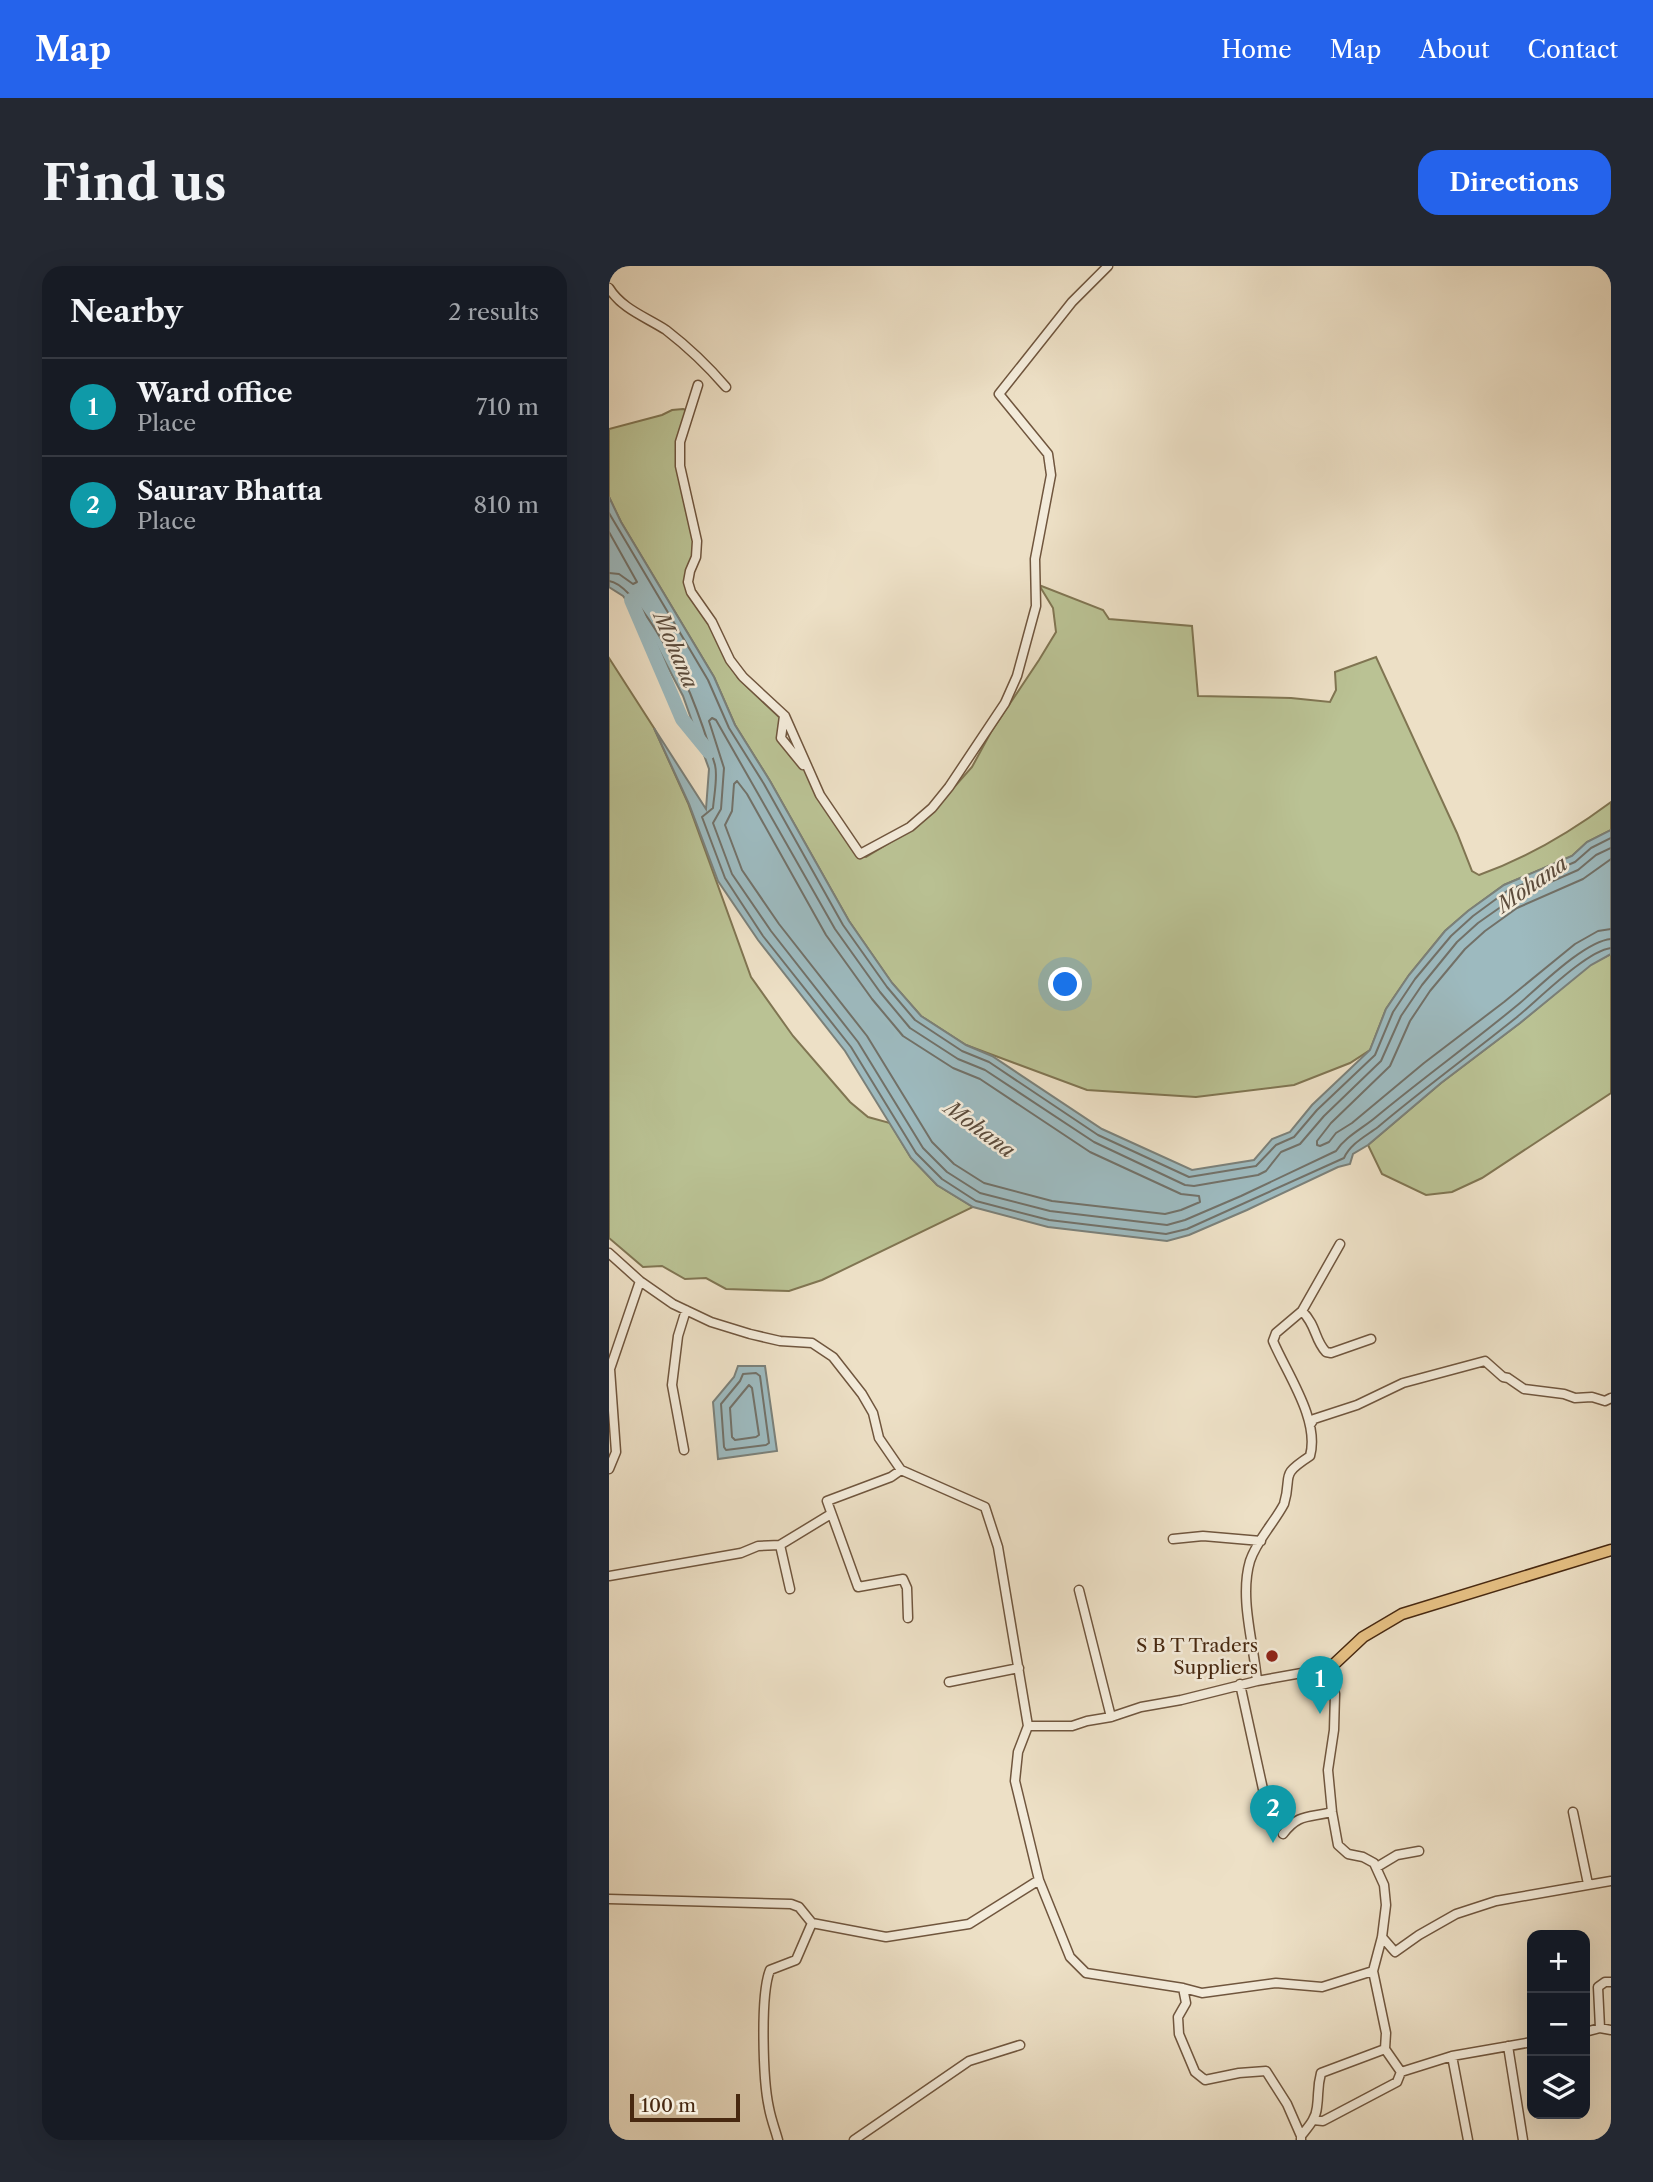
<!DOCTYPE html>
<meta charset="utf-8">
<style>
:root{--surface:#171b24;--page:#242831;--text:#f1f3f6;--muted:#9ea1a6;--line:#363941;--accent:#2563eb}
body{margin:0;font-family:"Libre Caslon Text",serif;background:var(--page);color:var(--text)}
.controls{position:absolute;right:21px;bottom:21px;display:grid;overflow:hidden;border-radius:14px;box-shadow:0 7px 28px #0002}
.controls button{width:63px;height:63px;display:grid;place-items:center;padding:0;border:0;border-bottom:2px solid var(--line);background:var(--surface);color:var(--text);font:35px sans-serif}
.scale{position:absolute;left:21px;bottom:18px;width:110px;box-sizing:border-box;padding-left:7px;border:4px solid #472810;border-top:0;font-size:19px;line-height:24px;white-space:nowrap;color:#472810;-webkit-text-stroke:5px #f3ebda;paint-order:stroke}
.you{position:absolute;left:457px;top:719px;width:24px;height:24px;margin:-18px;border:5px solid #fff;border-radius:50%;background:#1a73e8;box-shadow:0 0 0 10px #1a73e833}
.badge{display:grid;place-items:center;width:46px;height:46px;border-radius:50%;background:var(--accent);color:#fff;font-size:23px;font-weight:700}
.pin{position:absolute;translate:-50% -58px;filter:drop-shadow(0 2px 4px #0008)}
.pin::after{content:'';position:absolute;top:37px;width:24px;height:21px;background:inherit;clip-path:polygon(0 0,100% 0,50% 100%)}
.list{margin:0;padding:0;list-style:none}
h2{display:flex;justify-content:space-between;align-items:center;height:91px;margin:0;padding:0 28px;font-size:30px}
h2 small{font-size:23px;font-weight:400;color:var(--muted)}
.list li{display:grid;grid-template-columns:46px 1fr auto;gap:21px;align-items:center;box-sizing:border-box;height:98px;padding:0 28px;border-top:2px solid var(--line)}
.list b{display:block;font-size:26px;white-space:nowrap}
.list p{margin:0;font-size:23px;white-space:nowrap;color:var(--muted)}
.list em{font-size:23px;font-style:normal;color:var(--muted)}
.icon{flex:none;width:38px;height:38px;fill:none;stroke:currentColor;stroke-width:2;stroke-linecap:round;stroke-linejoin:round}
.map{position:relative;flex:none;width:1002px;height:1874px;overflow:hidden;border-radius:21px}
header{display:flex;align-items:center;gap:42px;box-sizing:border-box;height:98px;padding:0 35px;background:var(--accent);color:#fff}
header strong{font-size:33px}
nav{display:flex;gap:38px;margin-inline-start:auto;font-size:24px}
.intro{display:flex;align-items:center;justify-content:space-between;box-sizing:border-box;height:168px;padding:0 42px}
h1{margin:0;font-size:49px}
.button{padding:18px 32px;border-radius:21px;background:var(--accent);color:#fff;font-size:24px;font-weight:700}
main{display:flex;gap:42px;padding:0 42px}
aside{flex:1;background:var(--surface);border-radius:21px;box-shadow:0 7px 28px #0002}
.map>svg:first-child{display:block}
</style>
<header>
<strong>Map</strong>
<nav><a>Home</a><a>Map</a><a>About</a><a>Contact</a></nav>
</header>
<div class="intro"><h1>Find us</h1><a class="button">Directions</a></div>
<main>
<aside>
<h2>Nearby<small>2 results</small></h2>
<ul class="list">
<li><span class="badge" style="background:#0f9aa8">1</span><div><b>Ward office</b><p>Place</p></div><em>710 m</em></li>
<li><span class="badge" style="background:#0f9aa8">2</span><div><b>Saurav Bhatta</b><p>Place</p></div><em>810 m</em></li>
</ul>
</aside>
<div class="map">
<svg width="1002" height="1874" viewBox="0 0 1002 1874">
<rect width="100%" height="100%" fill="#ede0c6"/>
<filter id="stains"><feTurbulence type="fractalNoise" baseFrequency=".00286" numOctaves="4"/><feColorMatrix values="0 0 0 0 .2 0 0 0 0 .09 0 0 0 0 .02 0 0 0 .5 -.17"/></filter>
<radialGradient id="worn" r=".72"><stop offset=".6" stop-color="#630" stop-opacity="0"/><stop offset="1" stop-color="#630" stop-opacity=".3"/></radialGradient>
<!-- green -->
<path fill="#bac294" stroke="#807552" stroke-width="2" d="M74 143 77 144 68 180 86 281 76 312 77 322 93 344 117 392 129 412 171 452 169 464 171 475 182 491 197 504 248 589 257 591 295 568 325 544 363 501 382 466 430 394 447 366 444 342 430 319 494 344 500 353 583 360 589 430 682 432 721 436 727 424 726 406 767 391 848 567 863 605 870 609C915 593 963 565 1002 536V564L978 576 963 590 895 619 859 645 836 665 800 709 777 743 761 784 741 797 685 819 587 831 478 824 357 779 312 750 283 717 240 655 161 515 126 459 105 411 12 256 0 231V163L53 149 63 144Z
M0 392 45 462 79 537 142 711 184 770 241 836 259 851 281 857 302 892 328 919 364 941 213 1014 180 1025 117 1023 97 1012 76 1013 53 1000 34 1001 0 972Z
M1002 688V827L873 912 843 926 817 929 773 908 759 879 832 817 911 757 982 698Z"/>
<!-- water -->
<path fill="#9dbabf" stroke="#7b8079" stroke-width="2" d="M0 231 12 256 105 411 126 459 161 515 240 655 283 717 312 750 357 779 383 790 493 863 583 904 645 894 663 873 681 866 703 839 761 784 777 743 800 709 836 665 859 645 895 619 963 590 978 576 1002 564V688L982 699 911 757 832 817 759 879 744 888 741 898 729 901 638 944 580 969 558 975 439 961 364 941 328 919 302 892 236 785 149 674 109 615 80 538 45 462 97 543 100 503 74 430 41 367 14 330 0 321Z
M129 1100H156L168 1185 109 1193 104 1136 125 1111Z"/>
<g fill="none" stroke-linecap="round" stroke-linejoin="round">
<!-- shore -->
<path stroke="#727168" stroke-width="2" d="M0 247 99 414 120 462 155 518 234 659 278 721 306 754 353 785 380 796 489 869 580 911 647 900 667 879 685 871 708 844 766 789 784 746 806 713 842 670 864 650 898 625 966 596 982 582 1002 572
M0 266 28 316 24 318 10 308 0 307
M0 315C26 318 70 403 81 427 90 449 99 475 106 499 109 511 105 529 104 542L93 551 116 612 154 670 242 781 307 887 333 913 367 935 440 954 557 968 578 963 735 892C741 878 757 870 769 861 814 823 862 788 908 751 929 734 977 685 1002 682
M128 515 138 528 217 669 263 733 294 770 344 802 371 813 481 886 572 928 590 930 591 936 572 944 556 948 443 935 375 917 345 898 323 876 258 770 170 658 133 604 116 559 123 545 125 518Z
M1002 582 987 589 969 604 903 633 869 657 848 676 813 719 792 750 772 795 715 850 691 878 672 886 657 905 649 909 585 920 576 919 485 876 376 804 349 793 301 762 271 726 226 663 107 454 103 452 100 455 115 502 112 543 104 557 123 608 162 665 249 776 314 882 338 906 371 927 441 945 558 959 576 954 632 930 727 885C736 871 754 862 767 851 814 812 864 776 911 737 931 720 976 675 1002 673
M1002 593 974 613 908 642 876 665 856 683 821 725 801 755 781 800 722 857 708 875V879L711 880 720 876 727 867 743 857 815 797 895 736 966 678 989 665 1002 663
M147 1107 151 1110 160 1177 157 1179 117 1184 115 1181 112 1138 131 1115 134 1108Z
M140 1119 143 1122 150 1169 147 1171 126 1174 123 1171 121 1142Z"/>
<!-- river -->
<path stroke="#9dbabf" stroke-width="14" d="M22 334 73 453 100 486"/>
<!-- minor casing -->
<g stroke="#70563e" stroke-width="11">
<path id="minor" d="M0 22C13 43 37 51 57 64 79 81 99 100 117 121
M89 119 71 176V200L88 275 87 291 81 305 79 316 82 326 103 356 121 394 134 411 176 450 211 529 251 588 301 561 323 542 340 521 396 437 408 410 427 340 426 293 442 209 439 188 390 128 463 36 499 0
M175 450 172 472 194 499
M0 987 31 1015 64 1038 102 1056 141 1068 171 1075 203 1077 224 1091 253 1128 264 1147 270 1172 292 1204 376 1241 389 1281 419 1460
M693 1045C708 1060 705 1073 717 1086L722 1087 762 1073
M701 1159 705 1153 748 1139 794 1117 876 1095 894 1111 899 1112 915 1123 955 1128 966 1132 983 1131 996 1135 1002 1132
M75 1184 63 1119 69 1070 77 1044
M0 1203 7 1186 1 1103 31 1015
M292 1204 282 1211 218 1235 249 1321 294 1313 298 1322 299 1352
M564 1273 594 1270 652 1275
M0 1310 132 1287 149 1280 171 1279
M181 1323 171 1279 222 1248
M470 1324 502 1451
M648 1415 572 1434 532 1441 502 1451 478 1455 463 1460H419L409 1486 406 1515 430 1614 461 1691 477 1707 574 1722 577 1737 569 1751 570 1768 586 1806 596 1814 630 1807 657 1805 678 1838 692 1870
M340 1416 410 1402
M631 1418 659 1546
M964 1546 979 1618
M674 1568C690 1547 700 1552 723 1546
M768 1601 788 1589 810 1585
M0 1633 182 1638 190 1641 203 1657 277 1671 360 1658 430 1614
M773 1671 786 1686 810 1669 847 1648 887 1635 1002 1615
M574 1722 593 1727 667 1717 713 1721 764 1705
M991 1762 989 1721 996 1716H1002
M976 1766 991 1762 1002 1764
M899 1780 914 1874
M776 1783 792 1806 843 1790 923 1776
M843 1790 859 1874
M704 1854 714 1855 788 1816 792 1806
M169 1874C166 1863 162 1853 160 1842 154 1815 151 1729 161 1704L187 1694 203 1657
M245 1874 360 1795 411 1779
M692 1874V1870C699 1861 707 1853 708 1841 710 1827 708 1822 712 1807L776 1783 777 1767 764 1705 773 1671 777 1639 775 1619 765 1597 754 1591 739 1588 729 1579 723 1546 719 1504 725 1464 726 1428 721 1402 648 1415C645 1378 630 1332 641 1295 648 1274 665 1257 675 1238 684 1208 669 1211 701 1190 711 1154 678 1108 664 1075L667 1067 693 1045 731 978"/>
</g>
<!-- major casing -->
<g stroke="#472810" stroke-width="13">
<path id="major" d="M721 1402 754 1371 793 1348 1002 1284"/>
</g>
<!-- minor -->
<use href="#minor" stroke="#f3ebda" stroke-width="8"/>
<!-- major -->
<use href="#major" stroke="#e6c083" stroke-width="10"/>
</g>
<!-- markers -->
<circle fill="#8f2418" stroke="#f3ebda" stroke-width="2.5" cx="663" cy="1390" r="7"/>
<g text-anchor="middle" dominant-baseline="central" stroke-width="5" stroke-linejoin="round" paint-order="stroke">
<!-- poi labels -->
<g font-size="19" fill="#472810" stroke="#f3ebda" text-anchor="end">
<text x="649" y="1379">S B T Traders<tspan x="649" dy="22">Suppliers</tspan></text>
</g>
<!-- water labels -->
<g font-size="21" font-style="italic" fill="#5c4c3c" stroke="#f3ebda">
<text transform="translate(67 384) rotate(67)">Mohana</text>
<text transform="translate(923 618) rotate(-35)">Mohana</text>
<text transform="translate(371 863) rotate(36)">Mohana</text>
</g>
</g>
<rect width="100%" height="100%" filter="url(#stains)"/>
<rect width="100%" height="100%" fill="url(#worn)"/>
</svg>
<div class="controls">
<button>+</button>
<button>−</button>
<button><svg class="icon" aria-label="layers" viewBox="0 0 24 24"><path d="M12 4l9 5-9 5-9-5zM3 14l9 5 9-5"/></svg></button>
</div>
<div class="scale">100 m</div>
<div class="you"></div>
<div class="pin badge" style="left:711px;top:1448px;background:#0f9aa8">1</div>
<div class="pin badge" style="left:664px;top:1577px;background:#0f9aa8">2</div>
</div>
</main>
